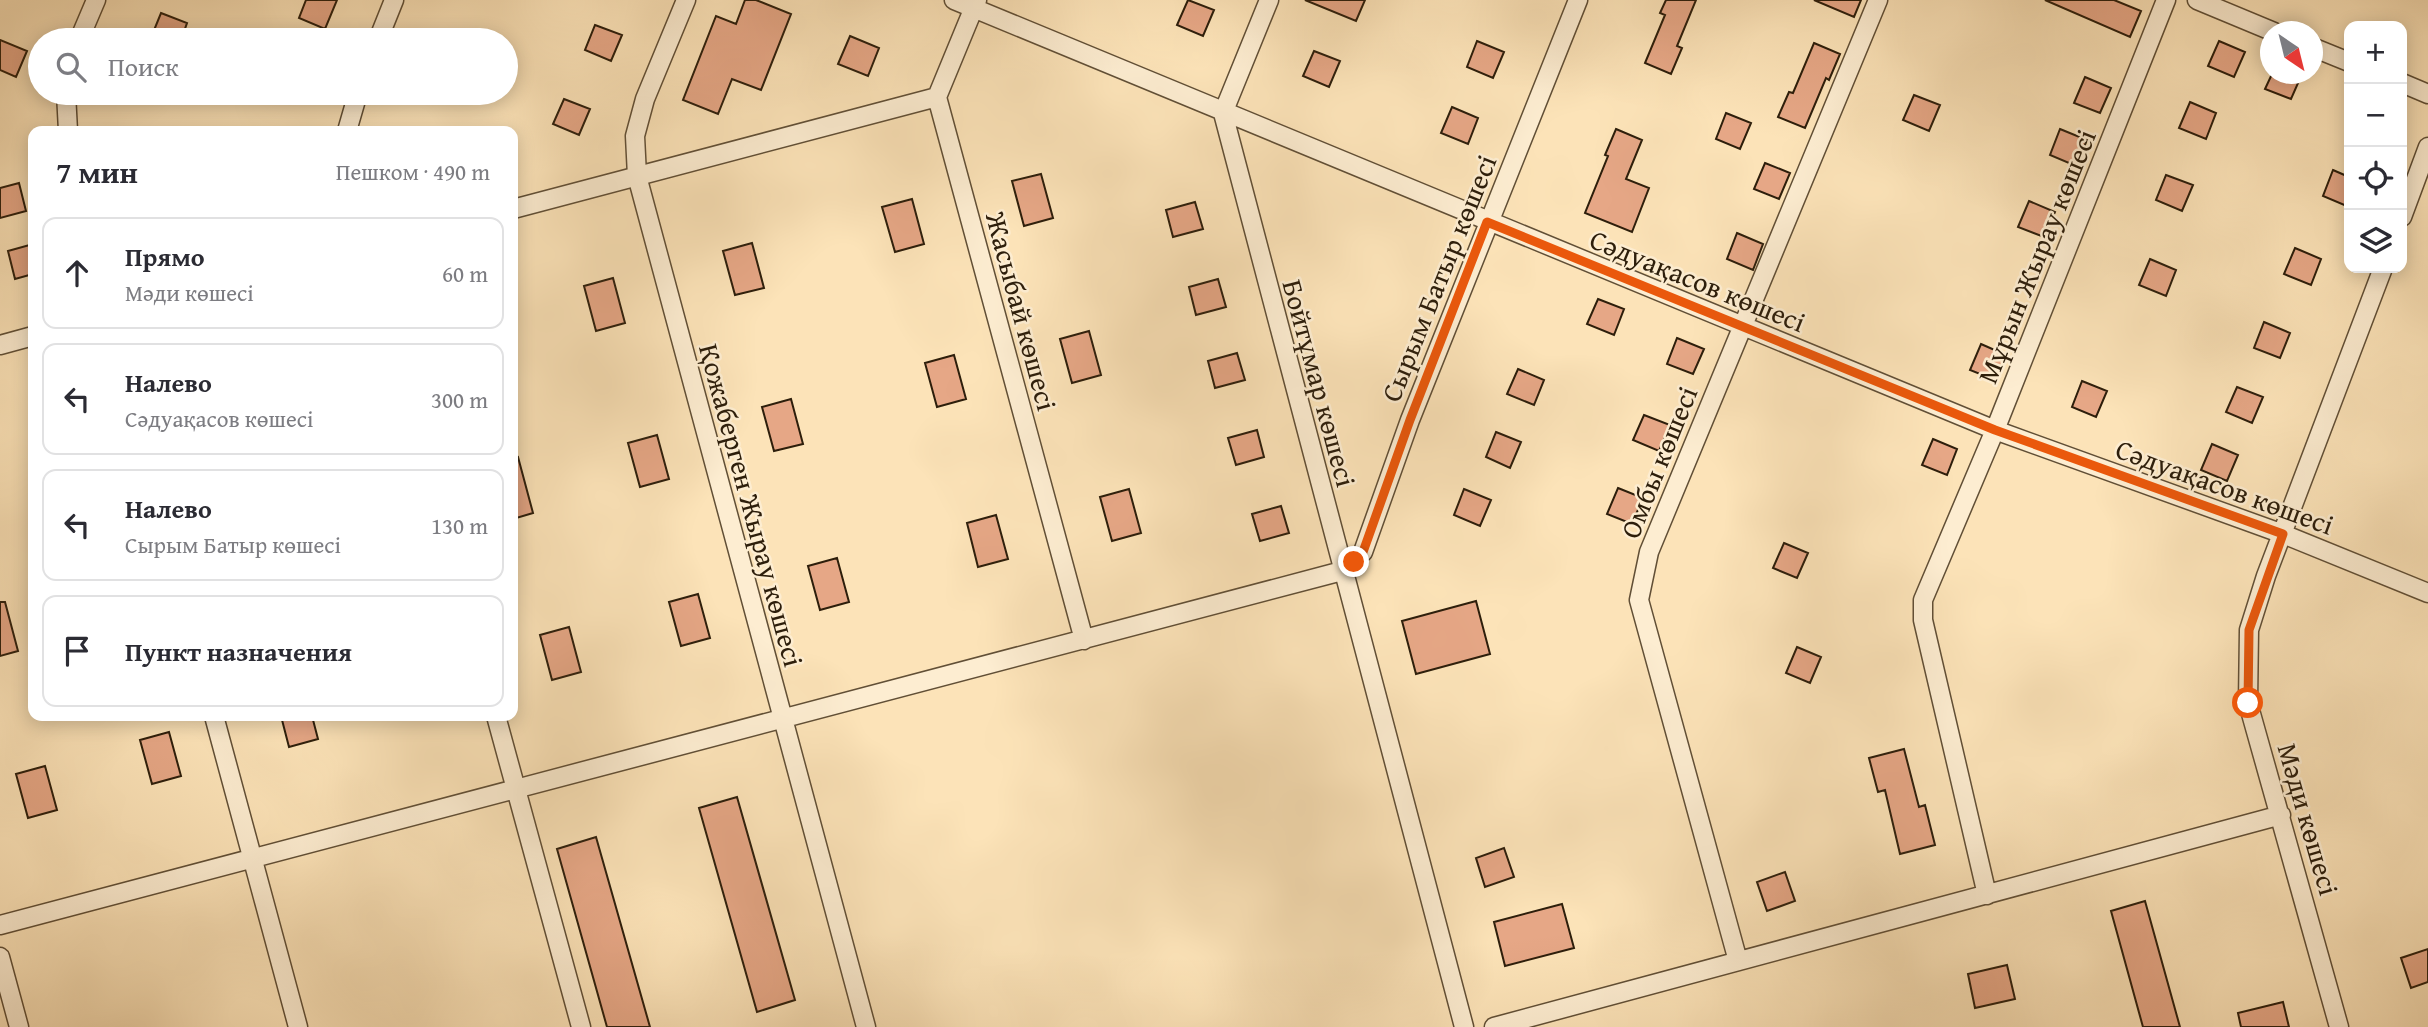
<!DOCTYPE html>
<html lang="ru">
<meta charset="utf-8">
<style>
:root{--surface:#fff;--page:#f2f2f3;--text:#2b2b33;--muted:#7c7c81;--line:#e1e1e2}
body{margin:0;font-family:"Gentium Book Plus",serif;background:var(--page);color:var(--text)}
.controls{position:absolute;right:21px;top:21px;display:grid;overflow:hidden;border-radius:14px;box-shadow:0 4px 18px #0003}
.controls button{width:63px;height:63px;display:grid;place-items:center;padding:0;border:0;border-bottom:2px solid var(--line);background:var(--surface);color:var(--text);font:35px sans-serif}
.compass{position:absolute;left:2260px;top:21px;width:63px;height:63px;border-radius:50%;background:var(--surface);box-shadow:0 4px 18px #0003;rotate:145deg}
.stop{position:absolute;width:21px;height:21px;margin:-16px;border:5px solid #ea580c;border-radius:50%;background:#fff}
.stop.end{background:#ea580c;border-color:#fff;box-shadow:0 2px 7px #0008}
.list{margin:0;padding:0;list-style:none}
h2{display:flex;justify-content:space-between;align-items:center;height:91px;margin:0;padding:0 28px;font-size:30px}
h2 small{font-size:23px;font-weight:400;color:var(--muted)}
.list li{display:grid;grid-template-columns:46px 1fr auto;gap:21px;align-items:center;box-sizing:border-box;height:112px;margin:0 14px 14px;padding:0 14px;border:2px solid var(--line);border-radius:14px}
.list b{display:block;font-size:26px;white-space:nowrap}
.list p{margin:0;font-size:23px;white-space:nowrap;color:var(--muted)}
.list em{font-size:23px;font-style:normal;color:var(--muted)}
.icon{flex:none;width:38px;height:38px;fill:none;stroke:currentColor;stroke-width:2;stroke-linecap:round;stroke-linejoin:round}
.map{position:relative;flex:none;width:2428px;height:1027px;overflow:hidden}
.search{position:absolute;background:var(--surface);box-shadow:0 4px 18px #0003;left:28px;top:28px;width:490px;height:77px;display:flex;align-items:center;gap:18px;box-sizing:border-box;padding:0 24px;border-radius:38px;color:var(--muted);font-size:26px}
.panel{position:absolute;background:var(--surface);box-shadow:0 4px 18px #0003;left:28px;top:126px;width:490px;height:595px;border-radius:14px}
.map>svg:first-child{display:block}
</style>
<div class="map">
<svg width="2428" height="1027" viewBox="0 0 2428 1027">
<rect width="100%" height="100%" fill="#fce3b8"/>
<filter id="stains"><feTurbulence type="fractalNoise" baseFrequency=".00286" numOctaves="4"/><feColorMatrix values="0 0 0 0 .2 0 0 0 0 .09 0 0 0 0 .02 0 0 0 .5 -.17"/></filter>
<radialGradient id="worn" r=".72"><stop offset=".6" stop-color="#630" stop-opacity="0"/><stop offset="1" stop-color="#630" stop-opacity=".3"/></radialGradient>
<!-- building -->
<path fill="#e6a786" stroke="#2d1e0b" stroke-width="2" d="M306 0H337L325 29 299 18Z
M745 0H756L791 14 761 90 732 79 718 114 683 100 716 16 736 24Z
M1188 0 1214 10 1203 36 1177 25Z
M1305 0H1365L1356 21Z
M1666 0H1696L1677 46 1682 48 1671 74 1645 63 1665 15 1660 13Z
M1814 0H1861L1854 17Z
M2045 0H2114L2141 11 2130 37Z
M161 13 187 23 181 40H150Z
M595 25 622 35 611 61 585 50Z
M850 36 879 48 868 76 838 64Z
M0 40 27 51 16 77 0 70Z
M1477 41 1504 52 1493 78 1467 67Z
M2219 41 2245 52 2234 77 2208 66Z
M1814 43 1840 54 1829 80 1826 78 1805 128 1778 117 1789 92 1793 93Z
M1314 51 1340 61 1329 87 1303 76Z
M2272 74H2302L2291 99 2265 89Z
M2085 77 2111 88 2100 113 2074 103Z
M1914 95 1940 105 1929 131 1903 120Z
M564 99 590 109 579 135 553 124Z
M2190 102 2216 113 2206 139 2179 128Z
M1452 107 1478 118 1468 144 1441 133Z
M1726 113 1751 123 1740 149 1716 139Z
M1616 129 1642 140 1626 179 1649 188 1632 232 1585 213 1608 156 1605 155Z
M2060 129 2087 140 2076 166 2050 155Z
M1765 163 1790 173 1779 199 1754 189Z
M2333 170 2349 177V207L2323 196Z
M1041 174 1053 218 1024 226 1012 181Z
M2166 175 2193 185 2182 211 2156 200Z
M19 183 26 211 0 218V188Z
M912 199 924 244 895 252 882 207Z
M2029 201 2055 212 2044 237 2018 227Z
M1195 202 1203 229 1173 237 1166 210Z
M1737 233 1763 244 1753 270 1727 259Z
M752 243 764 288 735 295 723 251Z
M33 244V274L15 279 8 251Z
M2295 248 2321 259 2311 285 2284 274Z
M2150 259 2176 270 2166 296 2139 285Z
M613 278 625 323 596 331 584 286Z
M1218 279 1226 307 1196 315 1189 287Z
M1598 299 1624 309 1614 335 1587 324Z
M2264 322 2290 333 2280 358 2254 348Z
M1089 331 1101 375 1072 383 1060 339Z
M1677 338 1704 349 1693 374 1667 364Z
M1981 344 2006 355 1995 380 1970 370Z
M1237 353 1245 380 1215 388 1208 361Z
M954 355 966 399 937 407 925 363Z
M1518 369 1544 380 1534 405 1507 394Z
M2082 381 2107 391 2096 417 2072 407Z
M2237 387 2263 397 2252 423 2226 412Z
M791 399 803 444 774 451 762 407Z
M1644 415 1670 425 1659 451 1633 440Z
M1257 430 1264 457 1236 465 1228 438Z
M1496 432 1521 442 1510 468 1486 457Z
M657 435 669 479 640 487 628 443Z
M1933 439 1957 449 1947 475 1922 465Z
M2212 444 2238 455 2227 481 2201 470Z
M518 457 533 513 513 519V458Z
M1618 488 1643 498 1632 524 1607 514Z
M1129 489 1141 533 1112 541 1100 497Z
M1464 489 1491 500 1480 526 1454 515Z
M1281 506 1289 533 1260 541 1252 514Z
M996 515 1008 559 978 567 967 523Z
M1784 543 1808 553 1797 578 1773 568Z
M837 558 849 602 820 610 808 566Z
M698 594 710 638 681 646 669 602Z
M1476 601 1490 654 1416 674 1402 621Z
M0 602H5L18 651 0 656Z
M569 627 581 672 552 680 540 635Z
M1797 647 1821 657 1810 683 1786 673Z
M281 716H312L318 739 289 747Z
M169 732 181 776 152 784 140 740Z
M1904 749 1919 807 1925 805 1935 845 1900 854 1885 790 1878 792 1869 758Z
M45 766 57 810 28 818 16 774Z
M737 797 795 1000 757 1012 699 808Z
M596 837 650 1027H607L557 849Z
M1504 848 1514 877 1485 887 1476 858Z
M1785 872 1795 901 1767 911 1757 882Z
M2145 901 2180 1027H2143L2111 911Z
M1562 904 1574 948 1505 966 1494 922Z
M2428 949V982L2411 988 2401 958Z
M2007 965 2015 999 1975 1008 1968 974Z
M2283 1002 2289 1027H2241L2238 1013Z"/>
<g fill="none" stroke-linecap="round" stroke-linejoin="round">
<!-- minor casing -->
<g stroke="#614f36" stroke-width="21">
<path id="minor" d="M686 0 645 99 635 136 637 176 866 1027
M954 0 1995 430 2283 534 2428 593
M977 0 937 97 1084 640
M1269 0 1223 113 1464 1027
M2197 0 2274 32
M79 40 96 0
M378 40 394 0
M2312 47 2349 62
M2402 83 2428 94
M66 93 68 131
M347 131 358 93
M513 209 937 97
M2402 217 2428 147
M0 345 33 336
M214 716 298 1027
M496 716 581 1027
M1987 895 1923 620V600L1995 430 2166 0
M0 925 1342 571 1363 552 1410 420 1578 0
M0 957 19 1027
M1738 961 1639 600 1649 552 1878 0
M1494 1027 2281 815
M2339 1027 2248 703 2249 630 2266 576 2383 268"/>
</g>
<!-- minor -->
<use href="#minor" stroke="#fdedd1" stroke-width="18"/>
</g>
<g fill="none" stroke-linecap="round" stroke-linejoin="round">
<!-- route -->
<path stroke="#ea580c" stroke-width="9" d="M1354 562 1363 552 1410 420 1487 222 1995 430 2283 534 2249 630 2248 703"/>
</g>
<g text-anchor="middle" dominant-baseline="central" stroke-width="5" stroke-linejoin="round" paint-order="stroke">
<!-- street labels -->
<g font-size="28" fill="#2d1e0b" stroke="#fdedd1">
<text transform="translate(2036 256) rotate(-68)">Мұрын Жырау көшесі</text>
<text transform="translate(1438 278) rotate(-68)">Сырым Батыр көшесі</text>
<text transform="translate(1698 280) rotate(22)">Сәдуақасов көшесі</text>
<text transform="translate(1022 311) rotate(75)">Жасыбай көшесі</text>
<text transform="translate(1320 383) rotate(75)">Бойтұмар көшесі</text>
<text transform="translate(1658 462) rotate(-68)">Омбы көшесі</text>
<text transform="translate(2225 486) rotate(20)">Сәдуақасов көшесі</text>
<text transform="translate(752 505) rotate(75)">Қожаберген Жырау көшесі</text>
<text transform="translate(2309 819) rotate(74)">Мәди көшесі</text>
</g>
</g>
<rect width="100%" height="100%" filter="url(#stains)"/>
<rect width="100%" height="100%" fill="url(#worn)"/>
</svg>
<div class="controls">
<button>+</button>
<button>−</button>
<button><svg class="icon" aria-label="locate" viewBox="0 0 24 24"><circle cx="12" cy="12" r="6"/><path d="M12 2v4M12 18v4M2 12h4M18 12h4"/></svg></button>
<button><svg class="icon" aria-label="layers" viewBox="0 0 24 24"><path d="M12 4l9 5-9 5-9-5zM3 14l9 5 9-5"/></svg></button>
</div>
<svg class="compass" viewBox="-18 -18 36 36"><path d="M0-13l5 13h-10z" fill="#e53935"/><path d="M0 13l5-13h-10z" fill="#7c7c81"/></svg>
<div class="stop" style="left:2248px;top:703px"></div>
<div class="stop end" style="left:1354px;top:562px"></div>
<div class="search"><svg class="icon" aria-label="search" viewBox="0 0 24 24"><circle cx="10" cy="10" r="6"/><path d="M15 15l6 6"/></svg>Поиск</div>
<section class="panel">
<h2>7 мин<small>Пешком · 490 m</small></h2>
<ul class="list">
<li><svg class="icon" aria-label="ahead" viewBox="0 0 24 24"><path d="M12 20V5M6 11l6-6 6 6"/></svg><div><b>Прямо</b><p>Мәди көшесі</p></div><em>60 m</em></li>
<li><svg class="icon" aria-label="left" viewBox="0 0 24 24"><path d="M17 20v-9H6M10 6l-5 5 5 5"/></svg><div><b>Налево</b><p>Сәдуақасов көшесі</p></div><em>300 m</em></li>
<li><svg class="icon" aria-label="left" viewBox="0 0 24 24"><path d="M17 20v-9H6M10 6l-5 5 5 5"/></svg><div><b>Налево</b><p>Сырым Батыр көшесі</p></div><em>130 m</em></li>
<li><svg class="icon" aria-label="arrive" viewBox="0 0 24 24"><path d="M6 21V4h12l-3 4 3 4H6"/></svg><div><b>Пункт назначения</b></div></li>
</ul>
</section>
</div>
